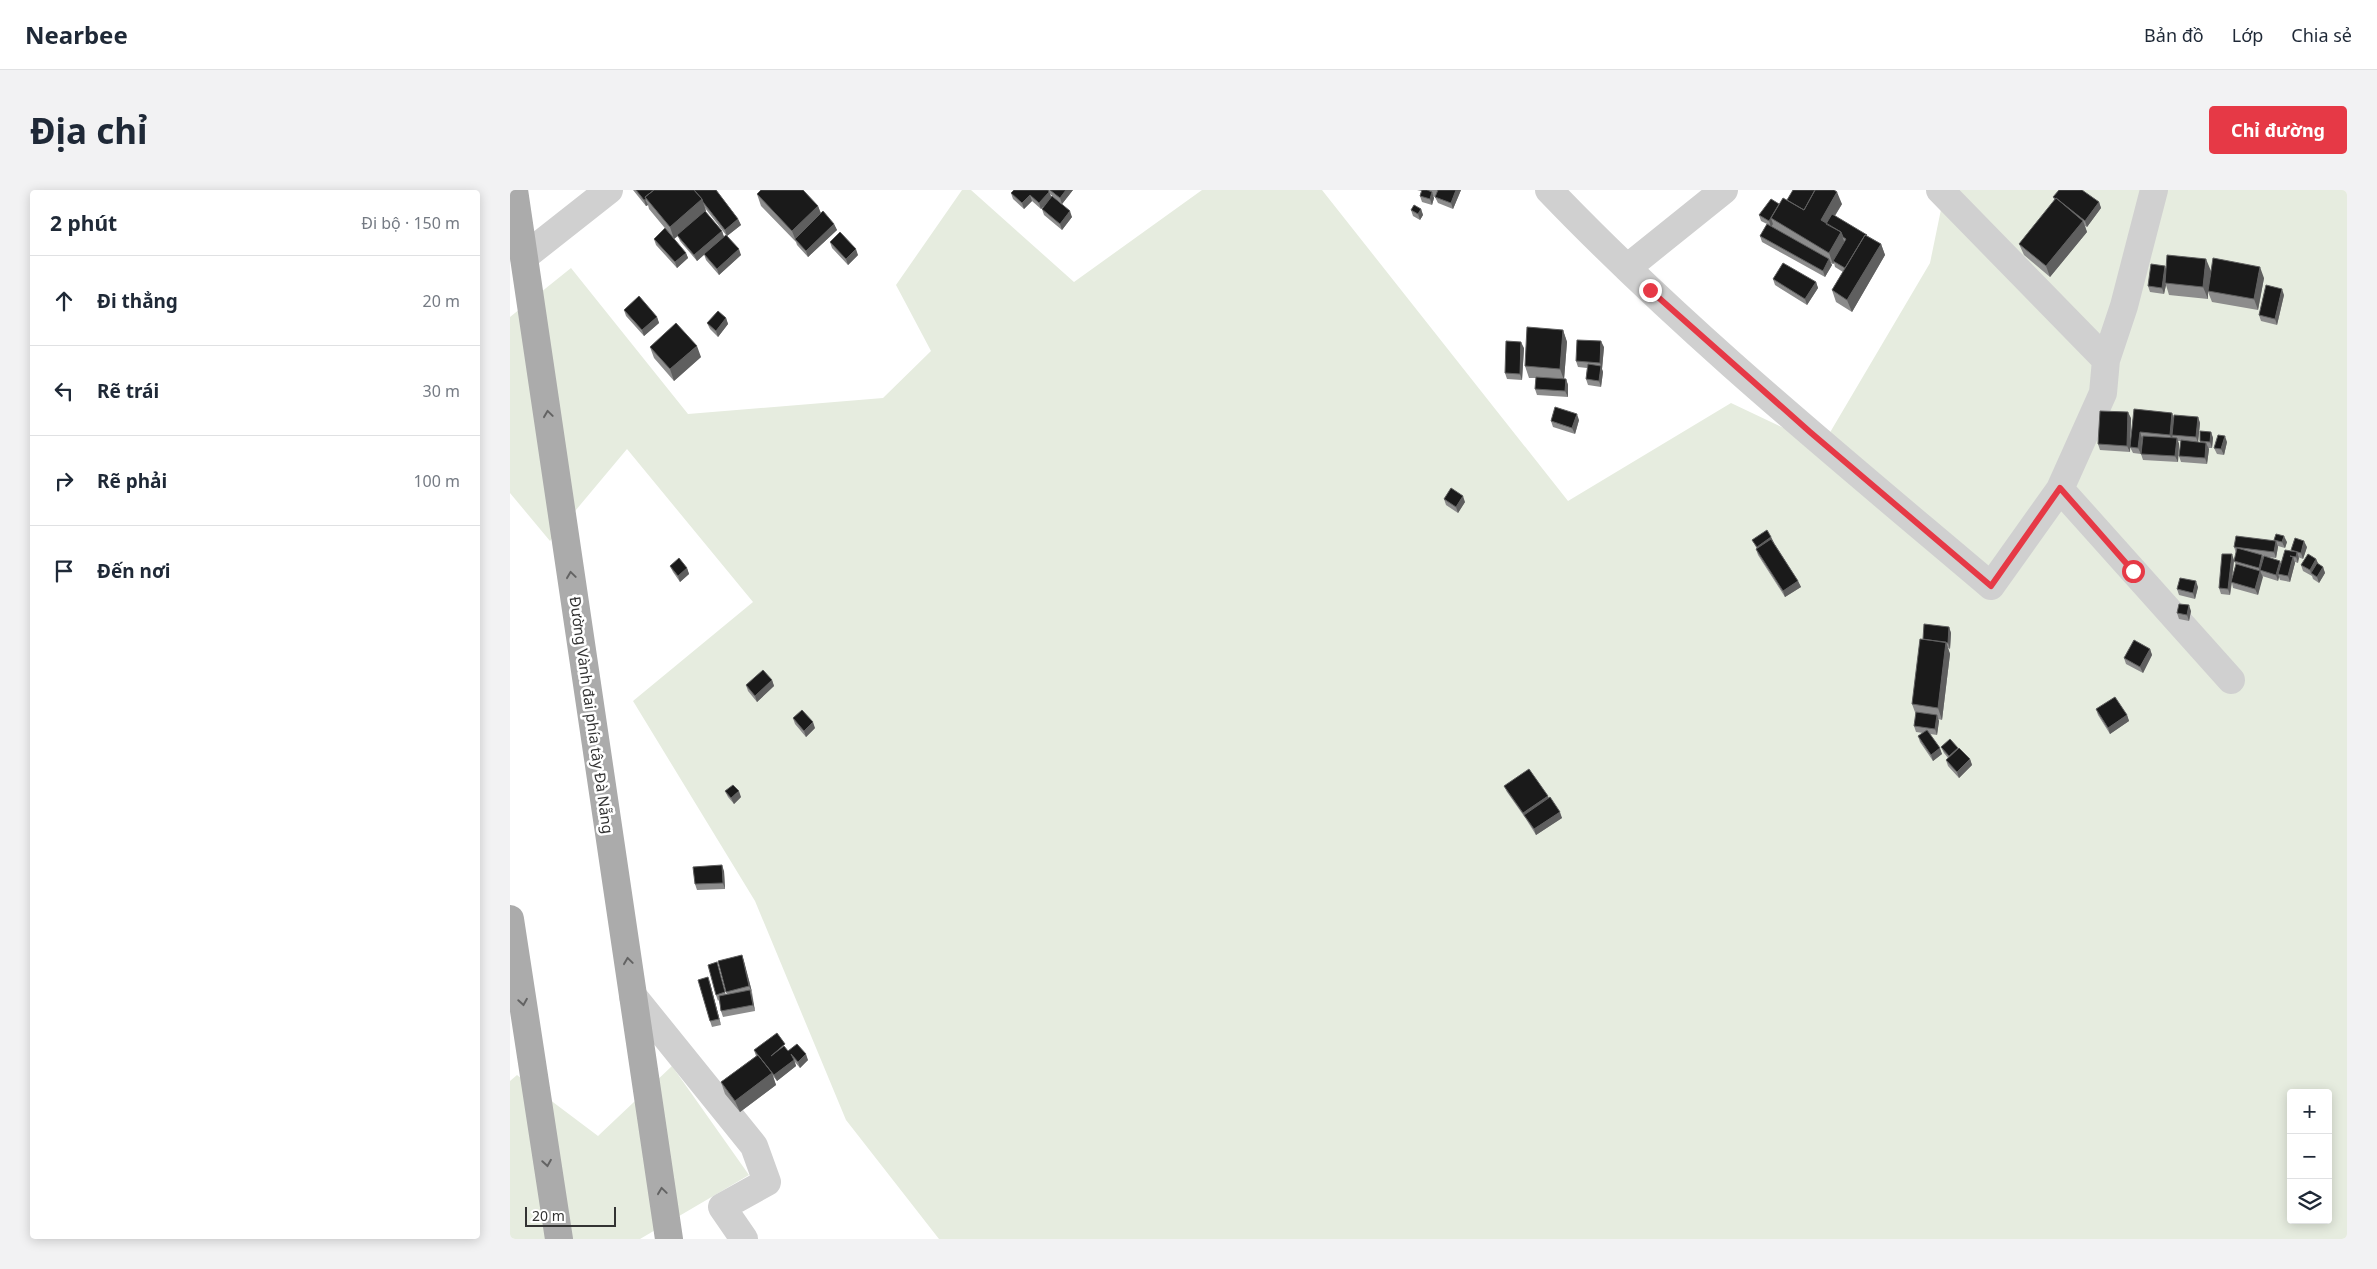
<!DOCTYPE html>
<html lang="vi">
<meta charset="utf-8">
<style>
:root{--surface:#fff;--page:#f2f2f3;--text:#1f2937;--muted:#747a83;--line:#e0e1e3;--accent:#e63946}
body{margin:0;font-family:"Noto Sans",sans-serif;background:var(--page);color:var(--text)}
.controls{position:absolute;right:15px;bottom:15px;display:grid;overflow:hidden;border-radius:5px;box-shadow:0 2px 12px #0003}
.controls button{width:45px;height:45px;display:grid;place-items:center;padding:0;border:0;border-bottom:1px solid var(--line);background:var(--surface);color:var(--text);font:25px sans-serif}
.scale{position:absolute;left:15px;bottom:12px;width:91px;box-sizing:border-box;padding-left:5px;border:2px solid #333;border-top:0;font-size:14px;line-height:18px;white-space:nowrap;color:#333;-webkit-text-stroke:4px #fff;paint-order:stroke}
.stop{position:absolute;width:15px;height:15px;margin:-11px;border:4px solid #e63946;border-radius:50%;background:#fff}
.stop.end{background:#e63946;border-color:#fff;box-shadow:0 1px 5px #0008}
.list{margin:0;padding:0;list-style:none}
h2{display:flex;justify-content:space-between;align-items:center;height:65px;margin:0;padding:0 20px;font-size:21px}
h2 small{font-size:16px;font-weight:400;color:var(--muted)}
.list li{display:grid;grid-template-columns:32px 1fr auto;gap:15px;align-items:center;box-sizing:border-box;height:90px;padding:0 20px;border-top:1px solid var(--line)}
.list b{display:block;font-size:19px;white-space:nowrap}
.list em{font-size:16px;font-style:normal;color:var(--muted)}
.icon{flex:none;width:28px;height:28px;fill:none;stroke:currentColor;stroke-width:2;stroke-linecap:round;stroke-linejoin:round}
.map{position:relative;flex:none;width:1837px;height:1049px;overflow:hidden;border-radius:5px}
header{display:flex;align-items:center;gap:30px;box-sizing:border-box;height:70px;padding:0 25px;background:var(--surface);border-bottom:1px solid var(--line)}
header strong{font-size:24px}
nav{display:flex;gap:28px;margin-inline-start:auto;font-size:18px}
.intro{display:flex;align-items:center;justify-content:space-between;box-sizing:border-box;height:120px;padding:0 30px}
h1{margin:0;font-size:35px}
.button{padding:12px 22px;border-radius:5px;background:var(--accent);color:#fff;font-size:18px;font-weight:700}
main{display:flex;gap:30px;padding:0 30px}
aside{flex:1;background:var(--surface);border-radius:5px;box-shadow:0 2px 12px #0003}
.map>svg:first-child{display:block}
</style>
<header>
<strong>Nearbee</strong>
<nav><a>Bản đồ</a><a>Lớp</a><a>Chia sẻ</a></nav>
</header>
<div class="intro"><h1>Địa chỉ</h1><a class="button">Chỉ đường</a></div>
<main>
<aside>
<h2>2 phút<small>Đi bộ · 150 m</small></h2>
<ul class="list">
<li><svg class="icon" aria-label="ahead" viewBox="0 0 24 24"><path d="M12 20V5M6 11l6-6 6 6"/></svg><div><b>Đi thẳng</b></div><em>20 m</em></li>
<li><svg class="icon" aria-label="left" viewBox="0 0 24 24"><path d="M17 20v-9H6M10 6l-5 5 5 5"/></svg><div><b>Rẽ trái</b></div><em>30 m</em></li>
<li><svg class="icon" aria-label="right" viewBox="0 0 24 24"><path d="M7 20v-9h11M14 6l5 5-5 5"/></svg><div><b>Rẽ phải</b></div><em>100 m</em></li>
<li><svg class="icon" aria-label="arrive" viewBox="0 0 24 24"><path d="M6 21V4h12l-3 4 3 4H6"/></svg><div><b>Đến nơi</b></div></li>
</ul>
</aside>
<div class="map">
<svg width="1837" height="1049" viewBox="0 0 1837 1049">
<rect width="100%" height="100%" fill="#fff"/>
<!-- green -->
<path fill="#e6ecdf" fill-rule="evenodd" d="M452 0H461L564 92 692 0H812L1058 311 1221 213 1312 256 1420 73 1435 0H1837V1049H429L336 930 245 711 123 511 243 412 117 259 40 351 0 303V127L61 78 178 224 373 208 421 161 386 95ZM1781 903H1818V1030H1781Z
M162 876 239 985 130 1049H0V891L7 885 88 946Z"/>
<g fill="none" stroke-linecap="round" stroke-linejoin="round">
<!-- minor -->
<path stroke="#d0d0d0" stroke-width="28" d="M1039 0C1176 143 1330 268 1481 396L1550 299 1593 203 1596 170 1614 116 1644 0
M1430 0 1596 170
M1117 78 1214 0
M1550 299 1721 490
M123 806 244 956 257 992 212 1017 234 1049"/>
<!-- tertiary -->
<path stroke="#d0d0d0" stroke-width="28" d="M14 67 99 0"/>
<!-- primary -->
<path stroke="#ababab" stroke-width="28" d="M4 0 159 1049
M0 729 49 1049"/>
</g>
<!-- wall -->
<path fill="#8c8c8c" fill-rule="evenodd" d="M123 0H206L228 29 231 35 217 46 231 65 209 85 196 70 194 64H195L187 71 170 51 168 46 164 49 139 19 138 15 136 16ZM195 18 216 45 214 47 212 41 195 22 196 21Z
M504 0H563L552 14 540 4 541 7 562 27 552 40 534 25 532 19 535 15 531 19 522 11 514 19 503 9 501 3Z
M907 0H951L943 19 928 13 925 7 923 6 924 8 922 15 912 12 910 6 911 1Z
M247 4 308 16 311 23 324 34 327 40 298 67 287 55 286 52 251 16Z
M1543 7 1589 12 1591 18 1577 37 1575 36 1577 42 1540 87 1514 65 1509 54 1545 11Z
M1277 10 1332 14 1325 26 1371 54 1375 65 1342 122 1326 112 1322 100 1333 82 1325 77 1324 73 1323 74 1321 73 1322 75 1315 87 1252 52 1250 46 1257 34 1251 31 1249 25Z
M911 19 913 25 910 30 903 26 901 20Z
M144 49 176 63 178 68 167 78 146 55Z
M320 52 348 65 338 75 322 58Z
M1656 78 1701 81 1700 87 1754 88 1748 120 1702 112 1698 102V109L1659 105 1656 95 1654 104 1640 102 1638 96Z
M1263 89 1306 92 1308 98 1297 115 1265 95Z
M1774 105 1767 135 1751 131 1749 125Z
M114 120 147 127 149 133 134 146 116 126Z
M216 128 218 134 208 147 200 139 197 133Z
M1053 140 1057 152 1054 189H1056L1058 195V207L1027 205 1025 199 1026 188H1019L1015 176Z
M140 157 191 167 164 191 144 168Z
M1094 157 1092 179 1093 182 1091 197 1078 195 1076 189 1077 178 1068 177 1066 171Z
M1014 158 1012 190 997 189 995 183Z
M1624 219 1662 223 1664 229 1688 227 1690 233 1688 252 1690 253V251L1701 242 1703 248 1702 258H1698L1699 259 1697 274 1671 272 1669 266 1671 251H1668L1669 254 1668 272 1633 270 1631 264 1632 248 1631 264 1623 263 1620 257Z
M1621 228 1620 262 1590 260 1588 254Z
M1069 230 1065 244 1043 237 1041 231Z
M1717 252 1714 265 1707 264 1704 258Z
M934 309 955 312 948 323 936 315Z
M1261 347 1264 353 1288 391 1291 397 1275 407 1248 365 1246 359H1247L1242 350Z
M1764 350 1777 352 1775 358 1768 356 1766 368 1757 367 1771 373 1782 361 1781 360 1797 357 1793 369 1788 367V373L1785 372V373L1780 392 1770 390 1769 387 1768 391 1752 386 1748 405 1723 398 1722 393 1720 405 1711 404 1709 398 1724 370 1722 390 1726 375 1724 371 1726 363 1724 357 1764 351Z
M1806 369 1808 374 1813 377 1815 383 1809 393 1803 389 1802 386 1793 381 1791 375Z
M160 376 177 378 179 384 170 392 163 382Z
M1688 397 1685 409 1669 405 1667 399Z
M1681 421 1679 431 1669 429 1667 423Z
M1439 437 1441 443 1440 459 1438 458 1440 464 1432 530 1428 529 1429 531 1427 545 1420 544 1432 564 1423 571 1410 552 1408 546 1413 543 1406 542 1404 536 1406 525 1402 514 1413 449Z
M1640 459 1642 465 1633 483 1616 474 1614 468Z
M262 490 264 496 247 512 238 501 236 495Z
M1586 519 1617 525 1619 531 1600 544 1588 525Z
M283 528 305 538 296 547 285 534Z
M1431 557 1448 559 1460 569 1462 575 1449 588 1438 576 1436 570 1438 568 1434 563Z
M994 596 1039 608 1052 628 1026 645 1016 629 997 602Z
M215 601 231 607 224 614 218 607Z
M214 681 215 699 187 700 185 694Z
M232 765 242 802 245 821 213 827 211 821 209 810 208 811 206 805 207 772 216 805H217L216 802Z
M200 793 211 835 202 837 200 831Z
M244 860H278V861L298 870 290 878 285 872 286 876 267 891 263 886 266 895 230 922 215 904 211 892 246 866Z"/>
<!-- shaded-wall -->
<path fill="#5f5f5f" d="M556 0H563L552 14 550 8Z
M946 0H951L943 19 941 13Z
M539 2 542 8 531 19 529 13Z
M922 2 924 8 922 15 920 9Z
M1327 2 1332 14 1317 38 1311 30Z
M520 5 522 11 514 19 512 13Z
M135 9 138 15 136 16 134 10Z
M192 9 196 21 164 49 160 37Z
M1589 12 1591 18 1577 37 1575 31Z
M1270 15 1261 28 1263 34 1261 37 1259 31Z
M308 16 312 27 286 51 282 41Z
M911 19 913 25 910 30 908 24Z
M560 21 562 27 552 40 550 34Z
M228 29 231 35 217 46 215 40Z
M1573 31 1577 42 1540 87 1536 76Z
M324 34 327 40 298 67 296 61Z
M212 41 214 47 187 71 184 65Z
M1331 42 1335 54 1323 71 1324 73 1323 74 1319 63Z
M1371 54 1375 65 1342 122 1337 110Z
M229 59 231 65 209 85 207 79Z
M346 59 348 65 338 75 336 69Z
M176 63 178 68 167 78 165 72Z
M1319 69 1322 75 1315 87 1313 81Z
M1696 69 1701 81 1699 101H1698V109L1693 97Z
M1655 76 1657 82 1655 93 1656 95 1654 104 1652 98Z
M1750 77 1754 88 1748 120 1744 109Z
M1306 92 1308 98 1297 115 1295 109Z
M1772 99 1774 105 1767 135 1765 129Z
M147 127 149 133 134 146 132 140Z
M216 128 218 134 208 147 206 141Z
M1053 140 1057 152 1054 190 1050 179Z
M1091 151 1094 157 1092 179 1090 173Z
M1011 152 1014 158 1012 190 1010 184Z
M187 156 191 167 164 191 160 179Z
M1091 176 1093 182 1091 197 1089 191Z
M1056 189 1058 195V207L1055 201Z
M1618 222 1621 228 1620 262 1617 256Z
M1662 223 1664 229 1662 251 1660 245Z
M1067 224 1069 230 1065 244 1062 238Z
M1688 227 1690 233 1688 253 1686 247Z
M1630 242 1632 248 1631 264 1628 258Z
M1701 242 1703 248 1702 258 1700 252Z
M1715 246 1717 252 1714 265 1711 259Z
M1667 248 1669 254 1668 272 1665 266Z
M1696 253 1699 259 1697 274 1695 268Z
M953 306 955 312 948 323 946 317Z
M1774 346 1777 352 1775 358 1772 352Z
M1261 347 1264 353 1250 363 1247 357Z
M1766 351 1768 357 1766 368 1764 362Z
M1794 351 1797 357 1793 369 1791 363Z
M1787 362 1789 368 1788 373 1786 367Z
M1722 364 1724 370 1720 405 1718 399Z
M1752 365 1754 371 1750 381 1753 387 1748 405 1745 399 1750 382 1749 378Z
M1783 367 1785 373 1780 392 1778 386Z
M1806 369 1809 375 1801 383 1802 386 1800 380Z
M1770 371 1772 377 1768 384 1769 387 1768 391 1766 385Z
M1813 377 1815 383 1809 393 1807 387Z
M177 378 179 384 170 392 168 386Z
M1288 391 1291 397 1275 407 1273 401Z
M1686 391 1688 397 1685 409 1683 403Z
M1679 415 1681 421 1679 431 1677 425Z
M1439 437 1441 443 1440 459 1438 453Z
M1436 452 1440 464 1432 530 1428 518Z
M1640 459 1642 465 1633 483 1630 477Z
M262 490 264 496 247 512 245 506Z
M1427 525 1429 531 1427 545 1425 539Z
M1617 525 1619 531 1600 544 1598 538Z
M303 532 305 538 296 547 294 541Z
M1430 558 1432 564 1423 571 1421 565Z
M1460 569 1462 575 1449 588 1447 582Z
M229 601 231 607 224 614 221 608Z
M1038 606 1040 612 1014 625 1016 629 1013 623Z
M1050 622 1052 628 1026 645 1024 639Z
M212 675 214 681 215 699 213 693Z
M232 765 234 771 242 802 239 796Z
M198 787 200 793 211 835 209 829Z
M240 800 242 806 245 821 243 815Z
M296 864 298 870 290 878 288 872Z
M284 870 286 876 267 891 264 885Z
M262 883 266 895 230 922 225 911Z"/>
<!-- building -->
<path fill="#1a1a1a" stroke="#5f5f5f" d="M126 0H144L135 7 136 9 134 10Z
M144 0H184L192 9 160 37 135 7Z
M184 0H206L228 29 215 40 193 12 192 9Z
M251 0H293L308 16 282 41 247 4Z
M504 0H538L539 2 529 13 520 5 512 13 501 3Z
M540 0H556L550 8Z
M912 0H917L922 2 920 9 910 6Z
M928 0H946L941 13 925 7Z
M1283 0H1305L1294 20 1277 10Z
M1305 0H1324L1327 2 1311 30 1331 42 1319 63 1261 28 1273 8 1294 20Z
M1549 0H1572L1589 12 1575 31 1546 8V9L1543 7Z
M542 6 560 21 550 34 532 19Z
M1546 8 1573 31 1536 76 1509 54Z
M1261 9 1269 14 1259 31 1249 25Z
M904 15 911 19 908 24 901 20Z
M195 21 212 41 184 65 167 45Z
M313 21 324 34 296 61 285 49Z
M1322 24 1357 45H1355L1335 78 1323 71 1336 49 1333 47 1331 42 1316 34Z
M1257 34 1319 69 1313 81 1250 46Z
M155 38 176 63 165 72 144 49Z
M330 42 346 59 336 69 320 52Z
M216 45 229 59 207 79 194 64Z
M1355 45 1371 54 1337 110 1322 100Z
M1657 65 1696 69 1693 97 1655 93Z
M1703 68 1750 77 1744 109 1698 101Z
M1273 73 1306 92 1295 109 1263 89Z
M1641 74 1655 76 1652 98 1638 96Z
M1756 95 1772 99 1765 129 1749 125Z
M129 106 147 127 132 140 114 120Z
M208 121 216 128 206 141 197 133Z
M166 133 187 156 160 179 140 157Z
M1017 137 1053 140 1050 179 1015 176Z
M1067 150 1091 151 1090 173 1066 171Z
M996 151 1011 152 1010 184 995 183Z
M1078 174 1091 176 1089 191 1076 189Z
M1026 187 1056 189 1055 201 1025 199Z
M1045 217 1067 224 1062 238 1041 231Z
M1624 219 1662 223 1660 245 1630 242 1628 258 1620 257Z
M1590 221 1618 222 1617 256 1588 254Z
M1664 225 1688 227 1686 247 1662 245Z
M1690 241 1701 242 1700 252 1690 251Z
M1708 245 1715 246 1711 259 1704 258Z
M1633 246 1667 248 1665 266 1631 264Z
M1671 250 1696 253 1695 268 1669 266Z
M941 298 953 306 946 317 934 309Z
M1257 340 1261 347 1247 357 1242 350Z
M1766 344 1774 346 1772 352 1764 350Z
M1726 346 1766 351 1764 362 1724 357Z
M1785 348 1794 351 1791 363 1781 360Z
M1261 349 1288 391 1273 401 1246 359Z
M1727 358 1752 365 1749 378 1724 371Z
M1775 360 1787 362 1786 367 1780 366 1783 367 1778 386 1768 384Z
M1712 364H1722L1718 399 1709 398Z
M1798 364 1806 369 1800 380 1791 375Z
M1754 366 1770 371 1766 385 1750 380Z
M169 368 177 378 168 386 160 376Z
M1807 373 1813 377 1807 387 1801 383Z
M1726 374 1750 381 1745 399 1721 392Z
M1670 388 1686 391 1683 403 1667 399Z
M1669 414 1679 415 1677 425 1667 423Z
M1414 434 1439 437 1438 453 1413 449Z
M1410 449 1436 452 1428 518 1402 514Z
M1624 450 1640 459 1630 477 1614 468Z
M253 480 262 490 245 506 236 495Z
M1605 507 1617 525 1598 538 1586 519Z
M292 520 303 532 294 541 283 528Z
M1406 522 1427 525 1425 539 1404 536Z
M1417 540 1430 558 1421 565 1408 546Z
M1440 549 1448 558 1439 566 1431 557Z
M1449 558 1460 569 1447 582 1436 570Z
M1019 579 1038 606 1013 623 994 596Z
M223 595 229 601 221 608 215 601Z
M1040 607 1050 622 1024 639 1014 625Z
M212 675 213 693 185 694 183 677Z
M232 765 239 796 216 802 208 771Z
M207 772 215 802 206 805 198 775Z
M198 787 209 829 200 831 188 790Z
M240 800 243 815 211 821 209 806Z
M267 843 275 854 261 866 274 856 278 861 287 854 296 864 288 872 281 864 284 870 264 885 244 860Z
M248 865 262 883 225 911 211 892Z"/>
<!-- one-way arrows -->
<defs><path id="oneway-chevron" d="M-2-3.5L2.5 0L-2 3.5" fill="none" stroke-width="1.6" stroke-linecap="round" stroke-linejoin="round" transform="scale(1.25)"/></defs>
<g stroke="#636363">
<use href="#oneway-chevron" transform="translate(38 224) rotate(-98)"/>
<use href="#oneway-chevron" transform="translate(61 385) rotate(-98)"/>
<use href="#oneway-chevron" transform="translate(118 771) rotate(-98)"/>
<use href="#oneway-chevron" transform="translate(13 812) rotate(81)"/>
<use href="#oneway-chevron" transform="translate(37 973) rotate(81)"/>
<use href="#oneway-chevron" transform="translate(152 1001) rotate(-98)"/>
</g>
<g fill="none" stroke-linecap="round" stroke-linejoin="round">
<!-- route -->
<path stroke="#e63946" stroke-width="6" d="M1140 100 1300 242 1481 396 1550 298 1623 381"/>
</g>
<g text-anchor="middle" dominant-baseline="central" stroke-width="5" stroke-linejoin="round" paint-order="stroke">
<!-- street labels -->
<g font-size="15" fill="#333" stroke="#fff">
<text transform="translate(82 525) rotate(82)">Đường Vành đai phía tây Đà Nẵng</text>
</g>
</g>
</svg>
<div class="controls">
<button>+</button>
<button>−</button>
<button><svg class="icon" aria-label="layers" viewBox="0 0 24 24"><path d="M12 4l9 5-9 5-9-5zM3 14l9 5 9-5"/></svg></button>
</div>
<div class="scale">20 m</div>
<div class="stop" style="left:1623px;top:381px"></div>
<div class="stop end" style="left:1140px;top:100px"></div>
</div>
</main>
